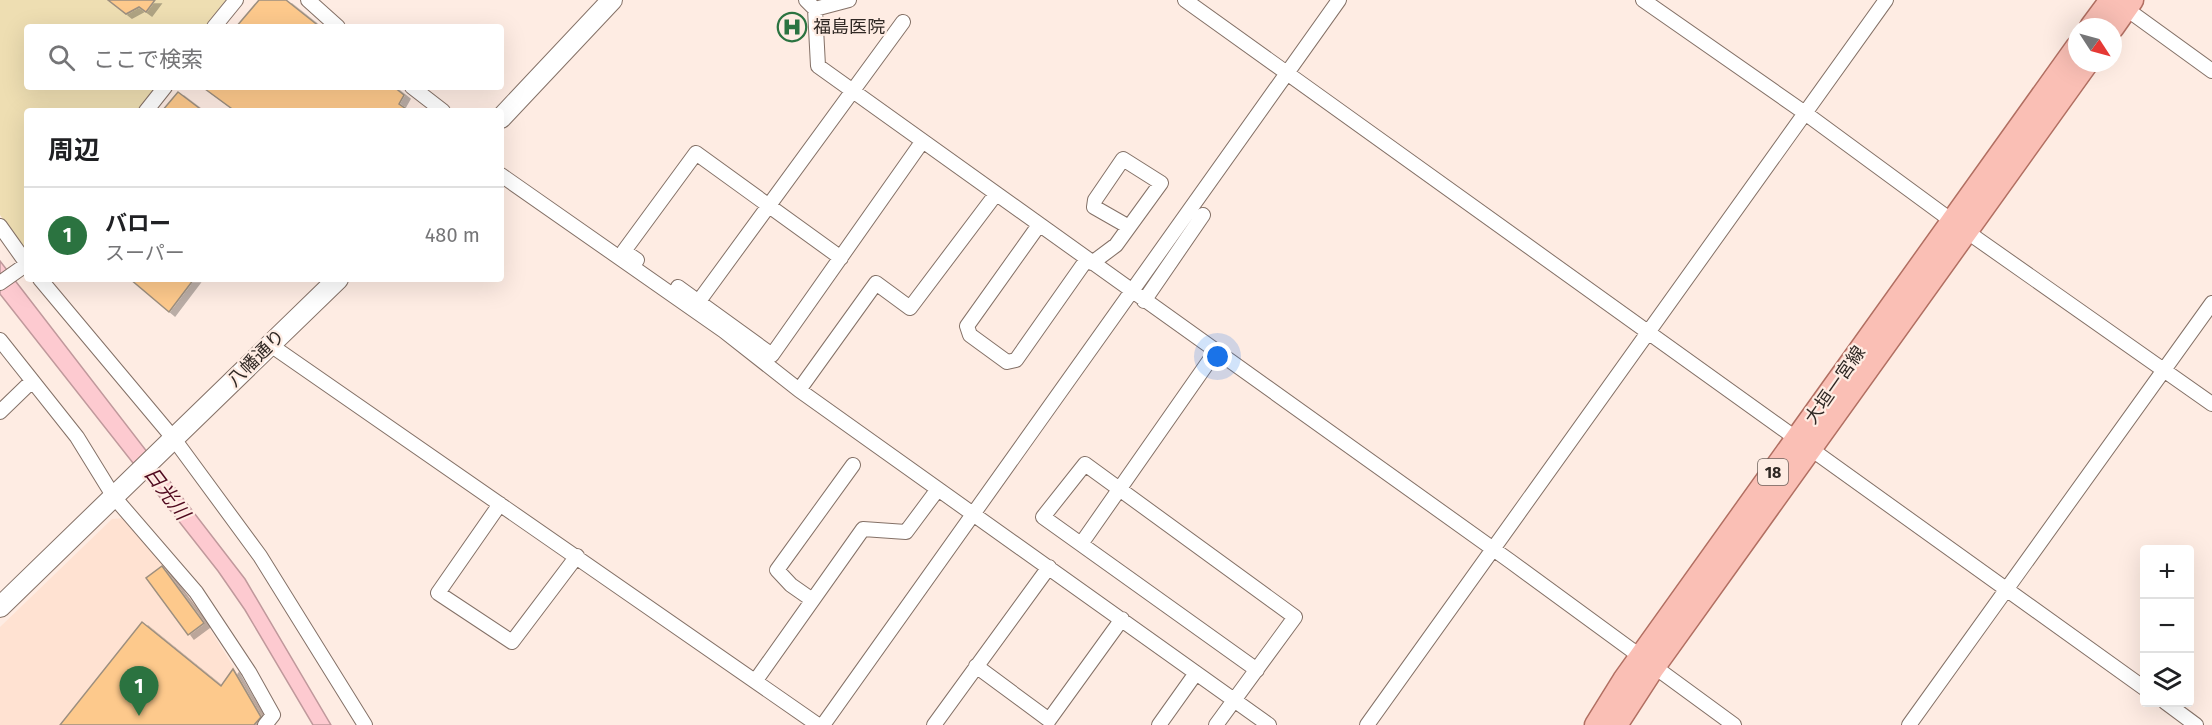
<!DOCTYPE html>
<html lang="ja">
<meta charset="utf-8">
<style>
:root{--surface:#fff;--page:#f6f6f6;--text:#202124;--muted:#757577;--line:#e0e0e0;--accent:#2b7340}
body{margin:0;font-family:"Fira Sans","Noto Sans JP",sans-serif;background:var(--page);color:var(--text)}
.controls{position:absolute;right:18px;bottom:18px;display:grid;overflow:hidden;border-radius:6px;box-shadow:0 6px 24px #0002}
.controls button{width:54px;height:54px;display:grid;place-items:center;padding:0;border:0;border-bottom:2px solid var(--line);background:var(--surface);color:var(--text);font:30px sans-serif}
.compass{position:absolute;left:2068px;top:18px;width:54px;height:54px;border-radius:50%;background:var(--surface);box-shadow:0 6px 24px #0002;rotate:126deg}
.you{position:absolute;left:1218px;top:357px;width:21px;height:21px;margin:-15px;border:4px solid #fff;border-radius:50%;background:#1a73e8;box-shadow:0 0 0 9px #1a73e833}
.badge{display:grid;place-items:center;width:39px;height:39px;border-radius:50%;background:var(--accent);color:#fff;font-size:20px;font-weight:700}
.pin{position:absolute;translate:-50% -50px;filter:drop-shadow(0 2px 3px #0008)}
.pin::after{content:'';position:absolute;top:32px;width:21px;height:18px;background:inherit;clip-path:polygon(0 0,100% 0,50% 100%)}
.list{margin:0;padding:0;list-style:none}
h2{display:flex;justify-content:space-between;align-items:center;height:78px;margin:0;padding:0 24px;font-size:26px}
h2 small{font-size:20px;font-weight:400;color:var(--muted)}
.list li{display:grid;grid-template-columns:39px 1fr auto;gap:18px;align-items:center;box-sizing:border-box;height:96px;padding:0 24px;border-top:2px solid var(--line)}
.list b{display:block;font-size:22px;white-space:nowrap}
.list p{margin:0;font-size:20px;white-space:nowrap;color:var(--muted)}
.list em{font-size:20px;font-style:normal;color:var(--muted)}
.icon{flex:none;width:33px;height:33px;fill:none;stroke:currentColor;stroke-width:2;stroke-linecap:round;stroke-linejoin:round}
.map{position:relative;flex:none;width:2212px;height:725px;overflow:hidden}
.search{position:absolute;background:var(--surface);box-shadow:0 6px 24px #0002;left:24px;top:24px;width:480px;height:66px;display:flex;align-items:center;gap:15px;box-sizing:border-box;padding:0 21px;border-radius:6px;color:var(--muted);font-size:22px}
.panel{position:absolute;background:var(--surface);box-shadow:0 6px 24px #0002;left:24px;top:108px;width:480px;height:174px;border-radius:6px}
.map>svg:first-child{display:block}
</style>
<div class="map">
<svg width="2212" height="725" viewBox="0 0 2212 725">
<defs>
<filter id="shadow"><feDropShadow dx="6" dy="4" stdDeviation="0" flood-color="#0004"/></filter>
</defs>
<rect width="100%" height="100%" fill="#feece3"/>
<!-- built -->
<path fill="#ffe2d2" d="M125 518 195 605 263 714 261 725H0V627L112 519Z"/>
<!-- green -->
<path fill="#eedeb2" d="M0 0H226L205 27H27V87H158L139 111H27V254L0 215Z"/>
<!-- water -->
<path fill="#fdcad0" stroke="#c0999c" stroke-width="1.5" d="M0 261 245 579 331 725H313L245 610 218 571 0 294Z"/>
<!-- building -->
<path fill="#fdc98c" stroke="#9d8f7f" stroke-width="1.5" filter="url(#shadow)" d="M108 0H155L146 12 139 7 126 14Z
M259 0H286L320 27H236Z
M207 87H394L404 95 399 104 409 111H235L205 89Z
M178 92 203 111H162Z
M130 279H194L169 312Z
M162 566 204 623 188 635 146 578Z
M142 622 221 686 233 669 261 717 254 725H60Z"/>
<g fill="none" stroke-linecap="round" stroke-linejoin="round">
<!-- street casing -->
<g stroke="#847167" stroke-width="16">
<path id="street" d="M308 0 338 27
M806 0 815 9 818 66 1510 561 1734 725
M1185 0 2144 688
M1643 0 1805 113 1952 221
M2121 5 2212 71
M815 9 849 0
M214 27 236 0
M412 87 443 111
M146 111 165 87
M501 175 724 331 799 390 1269 725
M1039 225 967 326 970 335 1007 362 1016 360 1087 259
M0 226 27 264
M1966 231 2212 404
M637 260 624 251 696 153 841 258
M1092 263 1116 245 1161 183 1123 159 1095 200 1094 207 1129 227
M40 279 174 439 260 556 365 725
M0 283 27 264
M678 287 772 355 922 142
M699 301 903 22
M1144 301 1203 215
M0 340 77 437 114 497 196 592 249 672 273 715 265 725
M269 344 818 725
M799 390 876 283 910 308 996 194
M0 412 32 381
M500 504 438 593 512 642 577 556
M1081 544 1216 351
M811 599 791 585 777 570 853 465
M976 666 1049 720 1122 619
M756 680 863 529 906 532 938 489
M2165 702 2196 725
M823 725 1339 0
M934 725 1049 567
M1159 725 1196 673
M1216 725 1295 617 1085 464 1043 517 1257 670
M1367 725 1886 0
M1909 725 2212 303"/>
</g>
<!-- secondary casing -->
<g stroke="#847167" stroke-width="22">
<path id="secondary" d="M501 118 612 0
M0 607 338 279"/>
</g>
<!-- primary casing -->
<g stroke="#b16f62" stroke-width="25">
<path id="primary" d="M2091 27 2111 0
M2113 27 2132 0
M1596 725 1624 680 2077 47
M1616 725 1653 668 2087 63"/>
</g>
<!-- street -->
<use href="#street" stroke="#fff" stroke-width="14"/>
<!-- secondary -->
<use href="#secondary" stroke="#fff" stroke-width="20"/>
<!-- primary -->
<use href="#primary" stroke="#fabfb5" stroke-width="22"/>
</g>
<!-- icons -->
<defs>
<g id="hospital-ring" transform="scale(1.5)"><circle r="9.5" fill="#feece3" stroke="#2b7340" stroke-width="1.5"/><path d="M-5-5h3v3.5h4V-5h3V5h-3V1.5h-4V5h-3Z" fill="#2b7340"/></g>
</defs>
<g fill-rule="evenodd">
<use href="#hospital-ring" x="792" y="27"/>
</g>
<g text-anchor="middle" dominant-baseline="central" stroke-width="4.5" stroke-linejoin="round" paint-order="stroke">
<!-- shield labels -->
<rect fill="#feece3" stroke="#6e635d" stroke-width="1.5" x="1758" y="459" width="30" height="26" rx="4.5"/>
<g font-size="16" font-weight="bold" fill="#302824">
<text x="1773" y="472">18</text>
</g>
<!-- poi labels -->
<g font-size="18" fill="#302824" stroke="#feece3" text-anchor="start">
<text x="813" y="27">福島医院</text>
</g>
<!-- street labels -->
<g font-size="18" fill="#302824" stroke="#feece3">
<text transform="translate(256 358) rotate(-45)">八幡通り</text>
<text transform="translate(1835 385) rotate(-55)">大垣一宮線</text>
</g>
<!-- water labels -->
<g font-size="20" font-style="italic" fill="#4f071d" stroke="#feece3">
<text transform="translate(167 493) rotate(53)">日光川</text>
</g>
</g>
</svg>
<div class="controls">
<button>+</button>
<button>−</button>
<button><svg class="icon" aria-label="layers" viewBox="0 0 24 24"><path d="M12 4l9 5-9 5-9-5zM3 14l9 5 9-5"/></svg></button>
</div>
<svg class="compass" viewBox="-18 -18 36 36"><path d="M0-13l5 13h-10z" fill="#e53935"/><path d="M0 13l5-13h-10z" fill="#757577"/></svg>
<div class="you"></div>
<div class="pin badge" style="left:139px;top:716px">1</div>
<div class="search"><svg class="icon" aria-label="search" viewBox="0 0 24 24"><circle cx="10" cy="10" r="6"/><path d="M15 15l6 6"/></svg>ここで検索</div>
<section class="panel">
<h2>周辺<small></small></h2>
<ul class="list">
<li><span class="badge">1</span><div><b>バロー</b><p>スーパー</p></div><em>480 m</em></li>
</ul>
</section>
</div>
